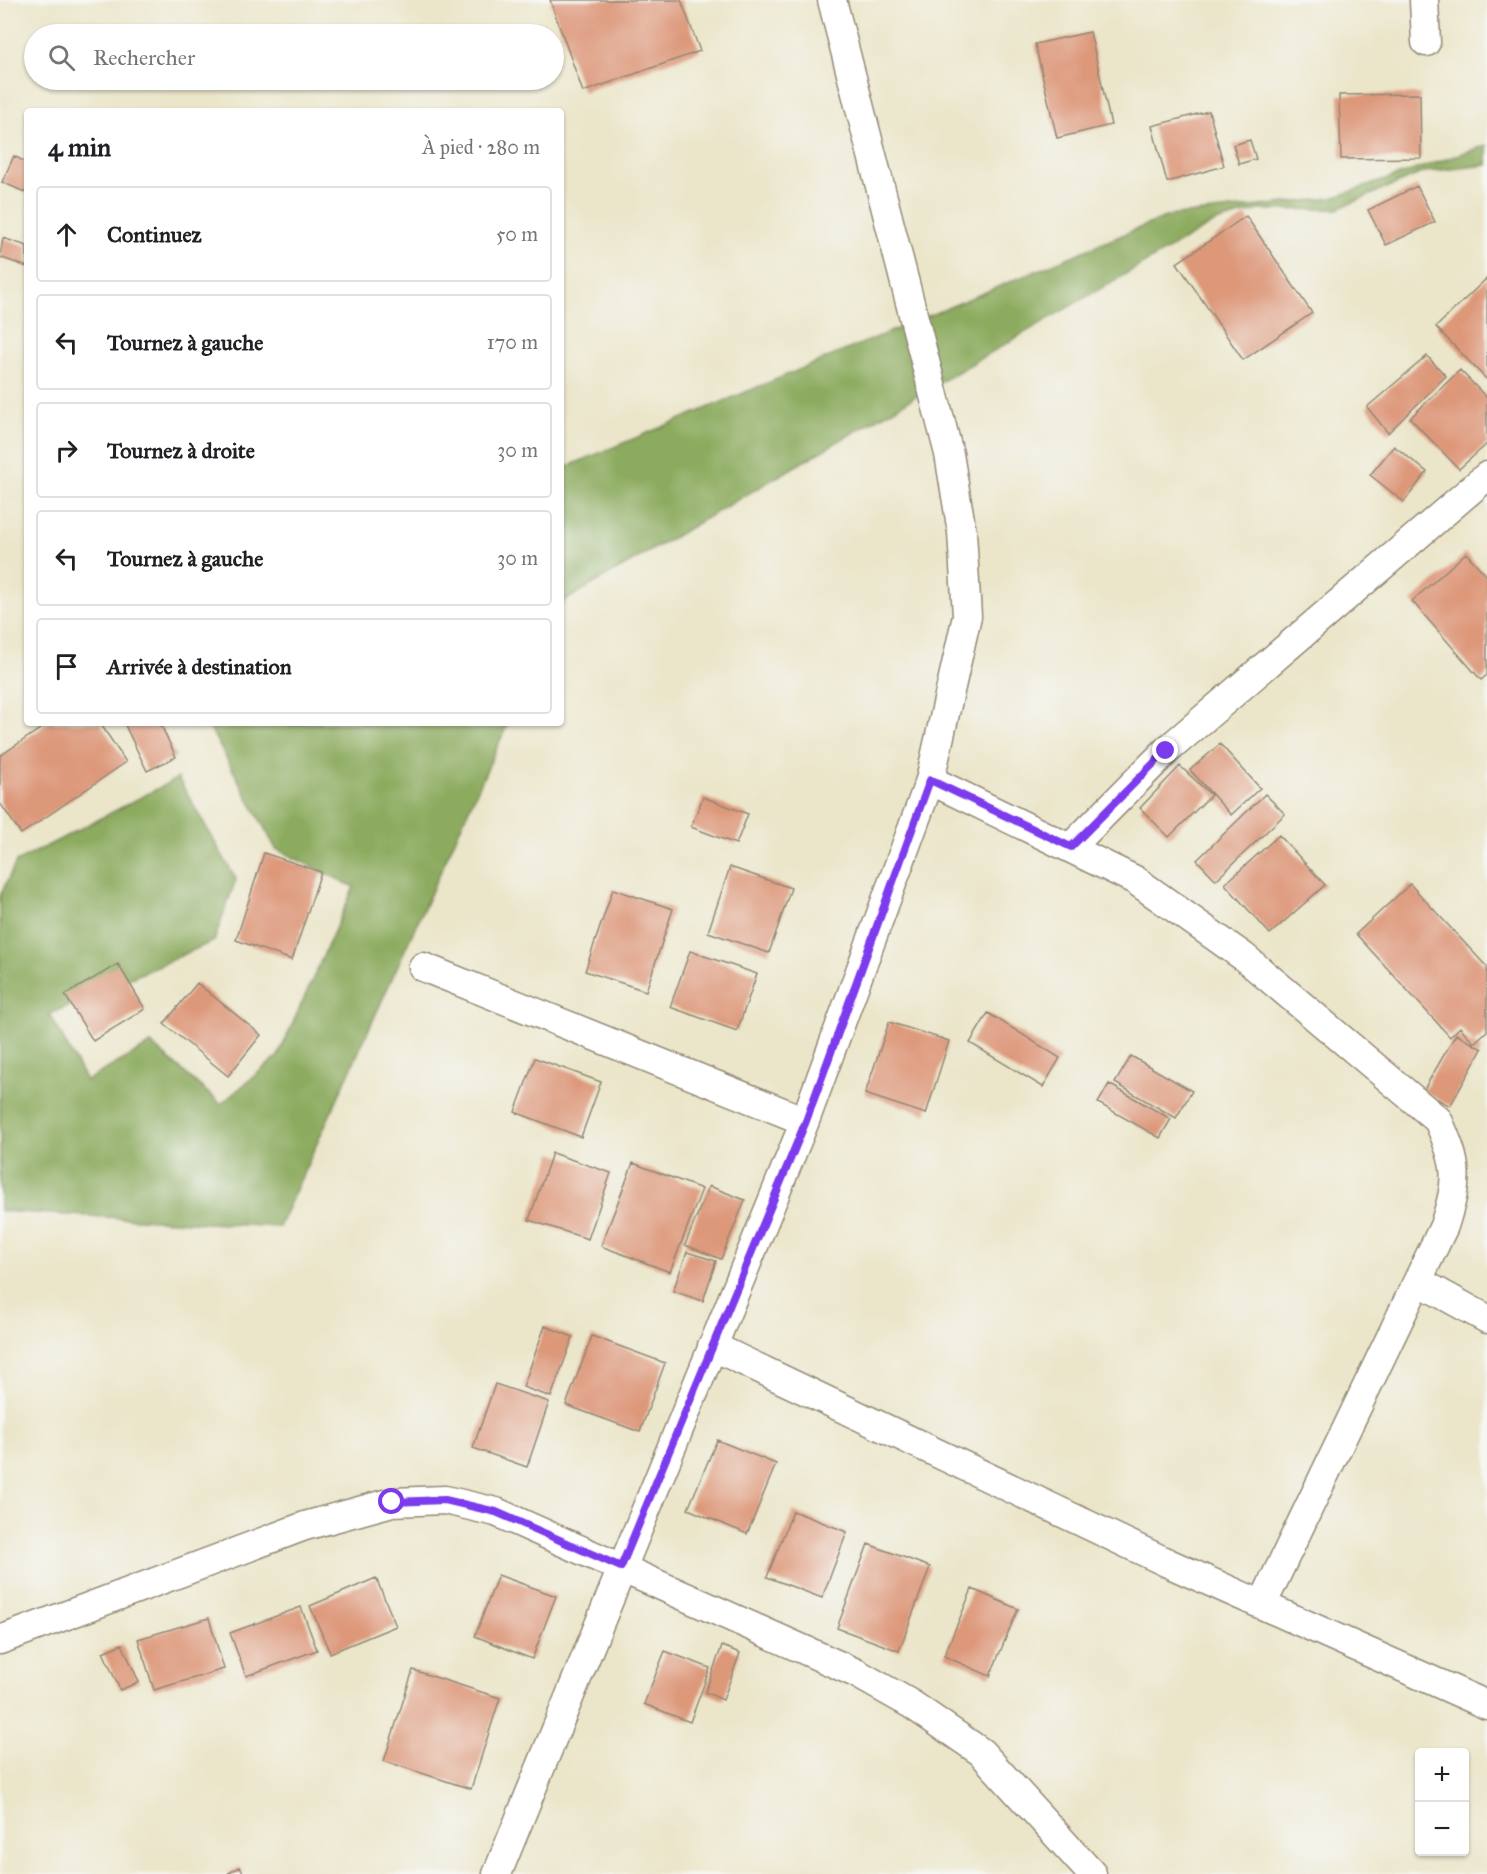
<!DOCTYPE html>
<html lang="fr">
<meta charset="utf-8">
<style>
:root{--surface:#fff;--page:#f6f6f6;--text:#202124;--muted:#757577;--line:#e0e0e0}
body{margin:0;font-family:"IM FELL Great Primer",serif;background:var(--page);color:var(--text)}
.controls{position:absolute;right:18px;bottom:18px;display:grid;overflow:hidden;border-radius:6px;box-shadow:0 2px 4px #0004}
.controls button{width:54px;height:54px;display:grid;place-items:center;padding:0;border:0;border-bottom:2px solid var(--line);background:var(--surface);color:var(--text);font:30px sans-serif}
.stop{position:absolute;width:18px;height:18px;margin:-14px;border:4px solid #7c3aed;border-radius:50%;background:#fff}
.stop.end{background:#7c3aed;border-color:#fff;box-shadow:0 2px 6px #0008}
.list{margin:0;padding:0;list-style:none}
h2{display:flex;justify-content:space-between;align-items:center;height:78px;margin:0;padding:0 24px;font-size:26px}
h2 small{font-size:20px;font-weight:400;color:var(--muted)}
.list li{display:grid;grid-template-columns:39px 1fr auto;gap:18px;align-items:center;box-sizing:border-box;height:96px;margin:0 12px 12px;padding:0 12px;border:2px solid var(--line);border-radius:6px}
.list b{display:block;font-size:22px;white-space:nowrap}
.list em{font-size:20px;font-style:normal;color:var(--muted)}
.icon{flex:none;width:33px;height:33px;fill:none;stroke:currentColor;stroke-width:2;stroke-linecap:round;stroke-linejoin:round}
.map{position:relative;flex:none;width:1487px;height:1874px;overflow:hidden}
.search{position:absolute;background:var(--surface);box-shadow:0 2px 4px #0004;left:24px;top:24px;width:540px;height:66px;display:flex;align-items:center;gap:15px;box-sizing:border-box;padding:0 21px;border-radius:33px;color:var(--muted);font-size:22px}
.panel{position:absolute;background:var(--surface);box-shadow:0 2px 4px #0004;left:24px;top:108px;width:540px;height:618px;border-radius:6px}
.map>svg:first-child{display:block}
</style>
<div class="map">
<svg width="1487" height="1874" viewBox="0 0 1487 1874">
<rect width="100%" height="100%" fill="#f6f6f2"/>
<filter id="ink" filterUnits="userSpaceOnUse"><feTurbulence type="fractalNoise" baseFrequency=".0167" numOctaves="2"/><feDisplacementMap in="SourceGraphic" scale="12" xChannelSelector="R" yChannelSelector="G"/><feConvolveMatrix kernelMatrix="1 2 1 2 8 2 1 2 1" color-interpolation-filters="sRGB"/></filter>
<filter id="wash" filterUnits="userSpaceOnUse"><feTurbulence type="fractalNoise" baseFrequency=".008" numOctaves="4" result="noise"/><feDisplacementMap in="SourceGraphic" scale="24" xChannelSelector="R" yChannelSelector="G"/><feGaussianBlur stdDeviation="1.35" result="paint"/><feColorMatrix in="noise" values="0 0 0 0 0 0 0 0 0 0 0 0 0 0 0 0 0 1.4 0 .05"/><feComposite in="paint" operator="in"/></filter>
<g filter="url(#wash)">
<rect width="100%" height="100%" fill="#ebe6ca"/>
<!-- forest -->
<path fill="#8cab5e" stroke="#646a3e" stroke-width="1.5" d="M1487 145V165L1424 172 1337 209 1259 210 1215 222 564 601 561 607V469L1168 216 1332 198Z
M207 723H508L279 1227 0 1211V896L16 862 178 778 236 879 214 941 50 1014 86 1081 151 1044 221 1104 278 1056 354 887 276 849Z"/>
<g id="blocks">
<!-- building -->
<path fill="#dd9779" d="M550 0H681L700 51 583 92Z
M1090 32 1111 125 1057 138 1035 44Z
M1420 94 1421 158 1341 159 1339 95Z
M1209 111 1224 166 1167 182 1152 126Z
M1250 140 1256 159 1239 164 1233 145Z
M14 156 27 163V193L2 182Z
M1417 186 1435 222 1386 245 1368 210Z
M1246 216 1312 313 1243 360 1177 263Z
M3 238 27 246V267L0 257Z
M1487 278V380L1436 327Z
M1427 356 1446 376 1388 433 1367 407Z
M1460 370 1487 398V444L1459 469 1410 418Z
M1394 446 1427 472 1404 502 1370 475Z
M1466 553 1487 576V675L1481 680 1412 601Z
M49 723H100L126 762 21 834 0 803V756Z
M124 723H160L176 757 147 771Z
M1220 744 1260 788 1231 815 1190 770Z
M1180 766 1211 795 1169 837 1140 808Z
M1265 794 1285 814 1216 880 1197 860Z
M703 797 748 814 736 844 691 827Z
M1279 835 1325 885 1270 934 1225 884Z
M264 853 321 872 292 960 236 940Z
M730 867 791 888 769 953 708 932Z
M1410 884 1487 967V1031L1474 1043 1460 1027 1450 1037 1356 934Z
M613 889 673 909 646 991 585 971Z
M690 951 757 974 737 1031 670 1007Z
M118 964 145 1009 93 1041 65 995Z
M197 983 261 1035 228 1076 164 1024Z
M988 1013 1060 1058 1043 1087 970 1043Z
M889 1022 949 1041 926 1114 865 1094Z
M1456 1034 1482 1049 1450 1106 1423 1091Z
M1131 1056 1192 1091 1176 1118 1115 1083Z
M535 1058 601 1082 581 1137 515 1112Z
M1109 1084 1171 1119 1160 1138 1098 1103Z
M552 1153 611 1173 588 1239 529 1220Z
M633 1163 702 1189 670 1272 601 1246Z
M709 1186 745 1200 721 1259 685 1245Z
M687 1252 716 1261 703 1301 673 1291Z
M545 1326 573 1337 551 1397 523 1387Z
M592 1336 665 1363 640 1432 566 1405Z
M495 1384 549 1402 527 1467 473 1448Z
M717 1440 776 1464 747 1534 688 1509Z
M793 1511 847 1532 822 1598 767 1577Z
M868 1544 930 1567 899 1651 837 1628Z
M498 1575 556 1596 532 1659 475 1636Z
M376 1578 396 1626 330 1653 310 1606Z
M972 1589 1018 1609 990 1676 944 1656Z
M301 1607 317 1650 246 1676 230 1633Z
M209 1618 224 1669 154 1690 138 1639Z
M122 1644 139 1682 120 1690 103 1652Z
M722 1646 740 1653 723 1700 705 1692Z
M665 1651 710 1668 690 1722 644 1704Z
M413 1670 500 1698 471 1789 384 1761Z
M240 1867 244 1874H227Z"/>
</g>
</g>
<g filter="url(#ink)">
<use href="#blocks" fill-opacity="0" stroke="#938874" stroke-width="1.5"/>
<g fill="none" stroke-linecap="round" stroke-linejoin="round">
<!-- street casing -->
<g stroke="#938874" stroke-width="31">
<path id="street" d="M1424 0 1426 42
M930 780 1135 880 1244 957 1438 1120C1459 1167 1459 1178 1444 1226L1262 1605
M1071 847 1166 751 1487 476
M423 967 805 1121
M1418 1281 1487 1319
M712 1346 1168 1563 1487 1705
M0 1640 305 1526 392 1502 445 1500 496 1512 856 1673 911 1704 981 1752 1092 1874
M497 1874 805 1121 930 780 967 616 962 532 949 454 832 0"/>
</g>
<!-- street -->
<use href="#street" stroke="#fff" stroke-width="28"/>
</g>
</g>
<g fill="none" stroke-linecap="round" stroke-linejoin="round" filter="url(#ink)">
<!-- route -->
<path stroke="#7c3aed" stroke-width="8" d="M392 1502 445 1500 496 1512 621 1567 806 1121 930 780 1071 847 1166 751"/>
</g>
</svg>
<div class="controls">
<button>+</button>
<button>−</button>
</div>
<div class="stop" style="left:392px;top:1502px"></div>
<div class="stop end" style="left:1166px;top:751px"></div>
<div class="search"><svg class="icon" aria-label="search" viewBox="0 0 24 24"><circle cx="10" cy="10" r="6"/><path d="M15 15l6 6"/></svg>Rechercher</div>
<section class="panel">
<h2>4 min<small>À pied · 280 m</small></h2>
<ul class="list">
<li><svg class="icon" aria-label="ahead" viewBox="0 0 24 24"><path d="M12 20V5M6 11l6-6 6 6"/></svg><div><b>Continuez</b></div><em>50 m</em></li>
<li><svg class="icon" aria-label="left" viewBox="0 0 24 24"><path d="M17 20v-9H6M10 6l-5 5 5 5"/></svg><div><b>Tournez à gauche</b></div><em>170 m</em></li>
<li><svg class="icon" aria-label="right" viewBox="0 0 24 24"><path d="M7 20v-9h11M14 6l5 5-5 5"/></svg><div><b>Tournez à droite</b></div><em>30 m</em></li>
<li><svg class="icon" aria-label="left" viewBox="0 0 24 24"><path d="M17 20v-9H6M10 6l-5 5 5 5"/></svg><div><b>Tournez à gauche</b></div><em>30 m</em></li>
<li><svg class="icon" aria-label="arrive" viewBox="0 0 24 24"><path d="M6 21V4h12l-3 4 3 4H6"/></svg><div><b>Arrivée à destination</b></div></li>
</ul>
</section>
</div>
